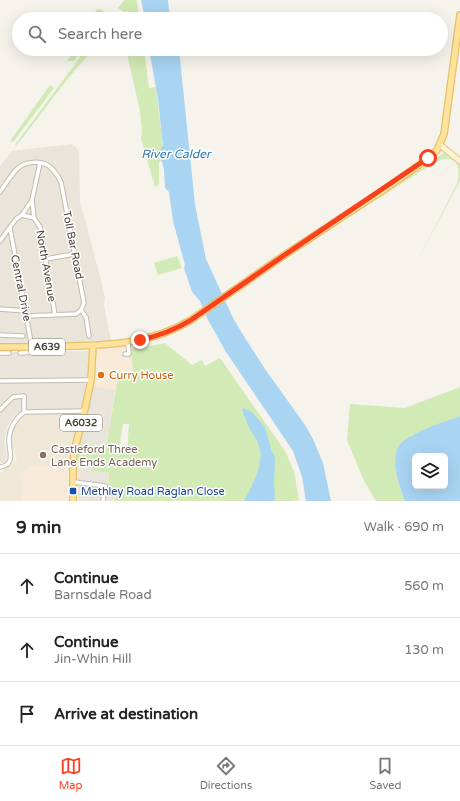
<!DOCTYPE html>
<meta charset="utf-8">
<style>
:root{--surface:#fff;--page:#f6f6f6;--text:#222;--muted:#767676;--line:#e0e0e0;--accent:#fc3f1d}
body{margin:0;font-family:"Varela Round",sans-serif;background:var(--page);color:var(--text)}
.controls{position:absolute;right:12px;bottom:12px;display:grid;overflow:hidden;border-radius:6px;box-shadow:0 4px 16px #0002}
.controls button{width:36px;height:36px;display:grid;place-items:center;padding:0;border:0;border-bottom:1px solid var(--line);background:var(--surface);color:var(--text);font:20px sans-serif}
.stop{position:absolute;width:12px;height:12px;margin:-9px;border:3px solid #fc3f1d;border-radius:50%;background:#fff}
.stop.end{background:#fc3f1d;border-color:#fff;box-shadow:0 1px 4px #0008}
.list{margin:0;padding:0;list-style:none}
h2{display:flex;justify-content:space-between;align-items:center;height:52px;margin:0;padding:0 16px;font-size:17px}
h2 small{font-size:13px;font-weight:400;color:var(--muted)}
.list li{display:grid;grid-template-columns:26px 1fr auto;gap:12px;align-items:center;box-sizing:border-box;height:64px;padding:0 16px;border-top:1px solid var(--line)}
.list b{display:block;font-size:15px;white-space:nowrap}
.list p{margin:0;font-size:13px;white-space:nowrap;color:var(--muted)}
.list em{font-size:13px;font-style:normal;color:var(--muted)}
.icon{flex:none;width:22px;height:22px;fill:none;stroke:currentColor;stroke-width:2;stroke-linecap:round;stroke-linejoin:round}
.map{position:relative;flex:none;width:460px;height:501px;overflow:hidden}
.search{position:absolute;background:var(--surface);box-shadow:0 4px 16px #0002;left:12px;right:12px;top:12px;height:44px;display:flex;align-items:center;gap:10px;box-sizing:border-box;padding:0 14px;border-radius:22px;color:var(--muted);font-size:15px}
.sheet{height:244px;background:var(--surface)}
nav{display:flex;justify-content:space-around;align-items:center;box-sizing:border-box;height:56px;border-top:1px solid var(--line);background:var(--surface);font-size:11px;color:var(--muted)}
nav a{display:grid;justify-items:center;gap:2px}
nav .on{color:var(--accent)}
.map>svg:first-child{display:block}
</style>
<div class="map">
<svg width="460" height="501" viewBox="0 0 460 501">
<rect width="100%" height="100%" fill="#f6f3ec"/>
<!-- residential -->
<path fill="#eae5da" d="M72 144 77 148 79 153 80 201 101 280 105 298 104 305 111 341 84 344 0 343V166L12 151Z
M89 351 88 374 86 384 115 390 106 449 80 442 87 410 25 409 15 415 8 425 4 440 7 457 4 463H0V352Z
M77 463 92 465V471L109 473 108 489 116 490 115 501H78Z"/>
<!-- commercial -->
<path fill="#f7ead8" d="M130 344 133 372 118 376 115 390 93 386 95 351 102 348Z
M69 462 71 501H23L20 472 33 466H61Z"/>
<!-- education -->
<path fill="#efe8d6" d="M78 411 80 413 69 462 61 466H33L20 472 23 501H0V473L17 460 11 442 12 432 19 419 28 413Z"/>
<!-- green -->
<path fill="#d2eab5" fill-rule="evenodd" d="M124 0H137L139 19H122L128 11 123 12 118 8Z
M100 9 104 11 102 19H91L96 10Z
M75 49H82L74 61H67Z
M86 49H94C65 79 42 114 16 146L15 145Z
M126 49H144L149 88 156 87 163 147 162 160 159 162V184L155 187 141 139 142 131 140 111Z
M50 85 54 88 13 142 10 141Z
M445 152 460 165V181L415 265 457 184C460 175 460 158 447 159 441 159 436 162 432 164L364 208Z
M177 256 182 268 158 275 154 263Z
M165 343 192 365 202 360 205 366 220 358 285 451 294 471 299 500 292 501H115L116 491 108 489 109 473 92 471V465L77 463 80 442 106 448 118 376 133 372 131 349 146 347ZM123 424H129L127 452 119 451Z
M460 387V416L410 436 398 483 405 501H376L364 481 347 440 350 404 405 408Z"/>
<!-- water -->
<path fill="#a9d4f2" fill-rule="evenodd" d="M141 0H168L169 10 172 19H145Z
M149 49H179L195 205 206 259 233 318 245 338 265 369 305 425 313 439 323 463 331 501H306L302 477 293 451 226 352 207 318 200 301 192 292 184 268 185 265 173 221 169 192 165 188 164 169 160 155 161 148 163 146 158 99Z
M244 408 253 413 265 427 271 449 275 457 274 482 275 500 273 501H244C252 486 265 462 259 446 257 439 252 433 249 427 246 421 244 415 242 410Z
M460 416V501H405C399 487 392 465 397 449 403 434 445 422 460 416ZM415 456H445V486H415Z"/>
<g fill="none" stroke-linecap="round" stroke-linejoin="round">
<!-- street casing -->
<g stroke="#c2bbae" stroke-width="5.5">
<path id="street" d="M0 192C5 185 11 175 17 169 25 161 41 160 50 167 55 171 58 176 61 182L84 303 81 310 76 314 26 316
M22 215 32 200
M34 218 40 227 55 315
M34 218 32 200 40 163
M10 228 32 348
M0 241 16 219 22 215 34 218
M46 259 74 254
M0 309 25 311
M81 310 86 317 89 336
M0 335 23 336
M0 353H9
M20 353 35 352 37 348
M125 354H129L128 343
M0 381 91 380
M0 410 13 397 24 396V412
M0 467C17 465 8 449 9 438 10 427 15 419 24 412L85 411
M74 482 105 486 103 501"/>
</g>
<!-- secondary casing -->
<g stroke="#d6c79b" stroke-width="7">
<path id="secondary" d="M440 145 460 161"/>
</g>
<!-- primary casing -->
<g stroke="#e6c16a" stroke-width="8">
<path id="primary" d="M0 347C25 347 49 347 73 346 115 345 155 342 191 320L286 254 385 189 429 158 437 150 444 134 460 15
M73 501V463L74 452 85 409 91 380 93 346"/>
</g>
<!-- street -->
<use href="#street" stroke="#fff" stroke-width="3.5"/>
<!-- secondary -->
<use href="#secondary" stroke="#fff3cd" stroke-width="5"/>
<!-- primary -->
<use href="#primary" stroke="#ffe39c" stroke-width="5.5"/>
</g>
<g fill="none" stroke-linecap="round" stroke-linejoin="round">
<!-- route -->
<path stroke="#fc3f1d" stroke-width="5" d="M140 340C158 336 175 330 191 320L286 254 428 158"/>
</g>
<!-- markers -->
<circle fill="#e8710a" stroke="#fff" stroke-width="1.5" cx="101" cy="375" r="4"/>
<circle fill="#8d6e63" stroke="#fff" stroke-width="1.5" cx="43" cy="455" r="4"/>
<rect fill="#1a4fb4" stroke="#fff" stroke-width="1.5" x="69" y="487" width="8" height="8" rx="2"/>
<g text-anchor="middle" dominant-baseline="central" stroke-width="3" stroke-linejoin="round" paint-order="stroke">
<!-- shield labels -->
<g fill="#fff" stroke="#817c74" stroke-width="1">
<rect x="29" y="339" width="36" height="16" rx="3"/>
<rect x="60" y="415" width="42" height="16" rx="3"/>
</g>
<g font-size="10" font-weight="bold" fill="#4b4439">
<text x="47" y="347">A639</text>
<text x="81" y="423">A6032</text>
</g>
<!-- street labels -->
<g font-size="11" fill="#4b4439" stroke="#fff">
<text transform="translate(73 245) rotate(79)">Toll Bar Road</text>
<text transform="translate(46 266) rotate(80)">North Avenue</text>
<text transform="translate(21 288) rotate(79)">Central Drive</text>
</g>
<!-- food labels -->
<g font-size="11" fill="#c56008" stroke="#fff" text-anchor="start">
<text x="109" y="375">Curry House</text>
</g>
<!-- education labels -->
<g font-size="11" fill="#785e54" stroke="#fff" text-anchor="start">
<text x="51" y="449">Castleford Three<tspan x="51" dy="13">Lane Ends Academy</tspan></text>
</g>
<!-- transit labels -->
<g font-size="11" fill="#164399" stroke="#fff" text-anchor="start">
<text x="81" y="491">Methley Road Raglan Close</text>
</g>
<!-- water labels -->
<g font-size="12" font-style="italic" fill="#2e7ab2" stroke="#fff">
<text x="176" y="154">River Calder</text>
</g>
</g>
</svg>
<div class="controls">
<button><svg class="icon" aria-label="layers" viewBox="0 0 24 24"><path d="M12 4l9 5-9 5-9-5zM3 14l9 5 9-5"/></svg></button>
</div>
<div class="stop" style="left:428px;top:158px"></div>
<div class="stop end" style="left:140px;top:340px"></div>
<div class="search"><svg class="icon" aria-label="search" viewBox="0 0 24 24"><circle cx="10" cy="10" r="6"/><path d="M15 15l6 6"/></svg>Search here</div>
</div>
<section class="sheet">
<h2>9 min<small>Walk · 690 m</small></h2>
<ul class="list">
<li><svg class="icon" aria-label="ahead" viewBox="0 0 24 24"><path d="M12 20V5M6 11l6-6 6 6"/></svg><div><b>Continue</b><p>Barnsdale Road</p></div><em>560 m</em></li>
<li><svg class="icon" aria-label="ahead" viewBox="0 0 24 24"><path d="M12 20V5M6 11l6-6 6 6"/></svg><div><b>Continue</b><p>Jin-Whin Hill</p></div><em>130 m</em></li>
<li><svg class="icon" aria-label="arrive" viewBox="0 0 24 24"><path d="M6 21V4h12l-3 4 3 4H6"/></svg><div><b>Arrive at destination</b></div></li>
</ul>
</section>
<nav>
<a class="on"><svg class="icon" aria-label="map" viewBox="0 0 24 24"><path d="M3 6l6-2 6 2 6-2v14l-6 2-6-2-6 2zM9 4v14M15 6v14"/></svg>Map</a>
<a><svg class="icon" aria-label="directions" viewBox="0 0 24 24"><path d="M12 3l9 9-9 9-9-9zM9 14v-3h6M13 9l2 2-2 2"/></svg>Directions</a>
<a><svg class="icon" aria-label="saved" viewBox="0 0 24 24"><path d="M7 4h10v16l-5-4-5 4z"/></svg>Saved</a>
</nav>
